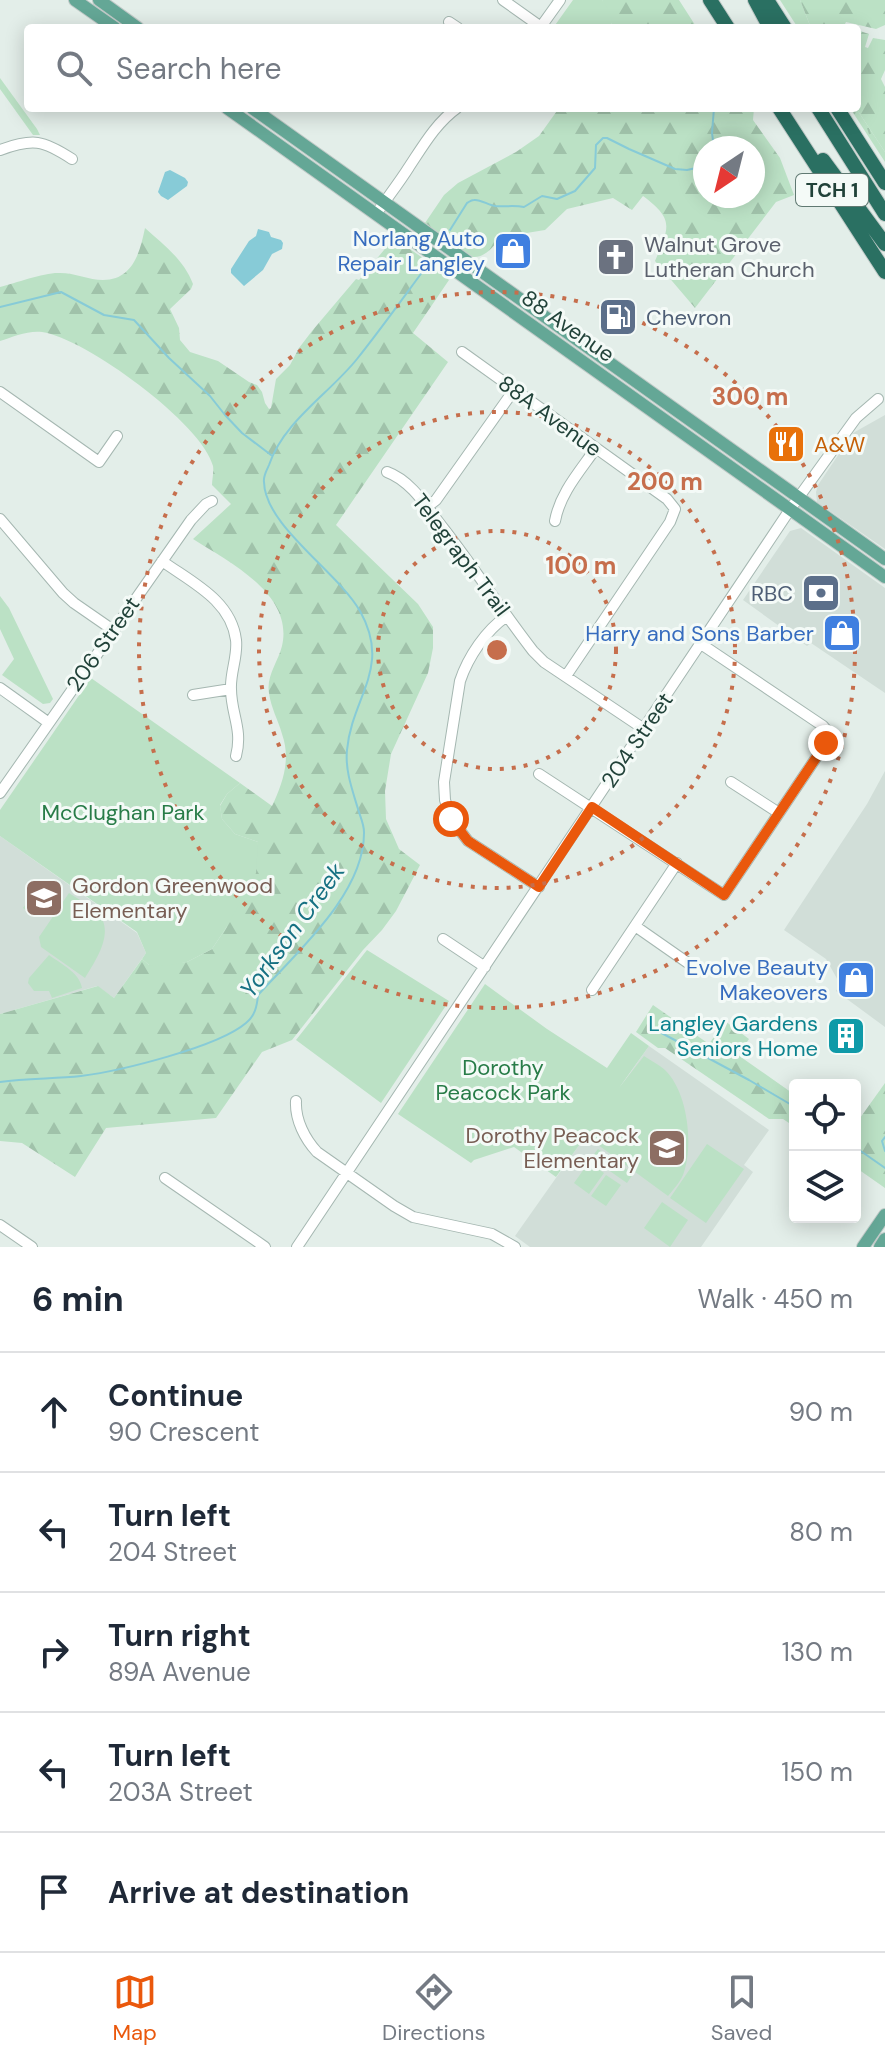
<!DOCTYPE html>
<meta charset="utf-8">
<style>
:root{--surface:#fff;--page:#f6f6f7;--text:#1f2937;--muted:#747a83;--line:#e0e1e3;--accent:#ea580c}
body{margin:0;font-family:"DM Sans",sans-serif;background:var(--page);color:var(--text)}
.controls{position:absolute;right:24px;bottom:24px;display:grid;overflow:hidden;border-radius:8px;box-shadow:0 4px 20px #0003}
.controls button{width:72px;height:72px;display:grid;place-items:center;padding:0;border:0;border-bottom:2px solid var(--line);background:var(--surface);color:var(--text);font:40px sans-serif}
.compass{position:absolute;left:693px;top:136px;width:72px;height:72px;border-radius:50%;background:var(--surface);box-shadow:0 4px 20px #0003;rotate:215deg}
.stop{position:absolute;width:24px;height:24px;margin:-18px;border:6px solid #ea580c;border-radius:50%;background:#fff}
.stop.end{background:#ea580c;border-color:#fff;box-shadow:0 2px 8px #0008}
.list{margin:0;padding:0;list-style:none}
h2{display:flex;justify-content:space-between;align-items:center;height:104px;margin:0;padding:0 32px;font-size:34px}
h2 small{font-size:26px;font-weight:400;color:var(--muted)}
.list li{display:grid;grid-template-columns:52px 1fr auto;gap:24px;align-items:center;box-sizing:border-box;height:120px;padding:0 32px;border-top:2px solid var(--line)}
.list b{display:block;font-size:30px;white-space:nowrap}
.list p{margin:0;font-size:26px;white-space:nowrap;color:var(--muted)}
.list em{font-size:26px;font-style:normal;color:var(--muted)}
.icon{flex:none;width:44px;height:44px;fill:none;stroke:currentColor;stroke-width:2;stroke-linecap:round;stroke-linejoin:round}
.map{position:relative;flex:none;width:885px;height:1247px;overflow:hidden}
.search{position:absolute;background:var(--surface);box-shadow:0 4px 20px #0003;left:24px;right:24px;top:24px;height:88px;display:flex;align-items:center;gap:20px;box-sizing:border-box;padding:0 28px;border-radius:8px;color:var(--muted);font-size:30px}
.sheet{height:704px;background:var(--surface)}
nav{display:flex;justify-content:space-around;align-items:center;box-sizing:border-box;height:112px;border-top:2px solid var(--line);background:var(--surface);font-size:22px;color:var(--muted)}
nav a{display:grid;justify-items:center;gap:4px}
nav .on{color:var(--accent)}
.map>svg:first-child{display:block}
</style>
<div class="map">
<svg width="885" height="1247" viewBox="0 0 885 1247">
<defs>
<pattern id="grass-tufts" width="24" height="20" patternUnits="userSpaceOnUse" patternTransform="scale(2)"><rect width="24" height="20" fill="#bbe1c5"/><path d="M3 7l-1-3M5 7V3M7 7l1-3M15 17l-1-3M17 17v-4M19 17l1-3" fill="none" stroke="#a0c2aa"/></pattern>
<pattern id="forest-firs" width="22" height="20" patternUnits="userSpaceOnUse" patternTransform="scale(2)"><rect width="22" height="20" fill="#bbe1c5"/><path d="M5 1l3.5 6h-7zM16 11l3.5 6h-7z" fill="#a0c2aa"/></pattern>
</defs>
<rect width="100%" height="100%" fill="#e3eee9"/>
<!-- built -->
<path fill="#d1ded8" d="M885 415V549L817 502 816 492 818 485 853 433Z
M801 528 885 588V693L811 643 807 646 743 600 790 531Z
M885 771V1027L836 991 840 984 826 959 784 930 867 804Z
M0 836 137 933 146 953 114 998 97 986 0 1014Z
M649 1046 769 1130 744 1165 753 1172 701 1247H530L515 1236Z"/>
<!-- grass -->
<path fill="url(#grass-tufts)" d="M780 0H800L811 28H798Z
M850 108H856L885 152V162Z"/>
<!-- forest -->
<path fill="url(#forest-firs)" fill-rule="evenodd" d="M602 0H679L697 28H611L612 25Z
M800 0H885V25L876 29 846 22 844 26 851 28H811Z
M857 30 869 34 865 47 868 48 873 38 885 40V70L881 79 885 87V152L856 108H857Z
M559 108H754L753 120 780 158 794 195 776 202 695 308 655 261C669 227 675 220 643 196L632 210 613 198 567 209 545 230 501 237C494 246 485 258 473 257L425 223 444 195 458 183 516 152 539 136ZM705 148H753V196H705Z
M145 228C164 245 184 260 193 284L191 289 170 309 179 328 180 340 190 352 218 361 249 382 257 385 262 392 265 403 269 409 271 408 276 379 290 365 299 348 312 331 356 279 359 280 394 238 430 263 449 280 413 333 448 362 336 525 418 604 433 627V648L428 673 391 754 385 791 386 819 399 849 420 865 396 911 382 930 363 950 292 1040 262 1052 216 1118 106 1128 75 1177 22 1143 0 1141V1014L98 986 114 998 142 959 149 965 187 962 212 949 226 928 258 842 235 834 222 819 220 806 227 794 240 783 272 806C283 783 291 759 282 734 278 720 271 708 269 693 266 676 278 662 282 646 294 594 229 562 193 539L231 504 212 485C212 480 214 472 213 466 203 424 85 338 42 332 29 330 12 337 0 341V287C16 283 45 272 60 273 75 273 89 280 103 280 133 280 140 252 145 228Z
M653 1005 709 1044 725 1021 749 1039 738 1055 795 1095V1127L783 1119H769L665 1048H658L636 1032Z
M885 1083V1188L855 1167V1125Z"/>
<!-- green -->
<path fill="#bbe1c5" d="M573 0H602C609 9 613 16 611 28H553Z
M0 78 37 129 40 135H33L0 89Z
M0 596 9 608 53 699 50 703 43 704 2 675 14 659 0 629Z
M91 678 240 783 227 794 220 805 222 819 235 834 258 842 256 873 226 928 212 949 187 962 165 966 149 965 142 959 146 953 137 932 0 836V810Z
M43 881 54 889 35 916 23 908Z
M69 893C78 899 89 905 97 912 116 931 96 960 85 978L41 947 39 937Z
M367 950 449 1001 381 1103 296 1040Z
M49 955C61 964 80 973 82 988L52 998 49 991H34L28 983 29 978Z
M485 984 547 1029 607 1068 631 1033 649 1046 619 1088 644 1056C651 1061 660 1065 665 1070 688 1092 694 1146 683 1175 680 1182 673 1190 668 1196L590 1139 588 1133 556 1177 514 1147 474 1160 471 1163 398 1114Z
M707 1144 744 1169 706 1223 670 1198Z
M598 1149 633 1174 627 1183 591 1158Z
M589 1162 604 1173 589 1194 574 1183Z
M606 1175 621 1185 606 1206 591 1196Z
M662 1202 688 1220 670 1247 644 1228Z"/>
<!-- water -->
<path fill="#87cbd7" d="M170 170 185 178 188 182 187 186 168 200 161 196 158 192 165 172Z
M258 229 269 232 271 237 281 240 283 243 282 249 272 254 263 270 244 286 231 273V269L249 241 256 236Z"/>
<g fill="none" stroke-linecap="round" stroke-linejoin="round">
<!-- stream -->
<path stroke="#87cbd7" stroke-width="2" d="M714 148 712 133 714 108
M450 230 467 203C469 202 471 200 474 200 480 199 488 205 495 206 505 207 514 205 524 207L542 196 557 199 575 191 595 168 596 145 603 138H607L629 149 675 169 687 170 705 166
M0 307 61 292 104 315 134 320 169 358 210 396 225 415 242 433 271 455
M656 1030 749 1080 795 1107
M0 1082C27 1078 54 1079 81 1076 120 1071 218 1047 246 1023 255 1016 257 1006 258 995 297 952 365 893 364 832 364 824 360 816 358 809 352 789 345 770 347 750 352 696 392 668 360 611 337 571 265 526 264 482 263 476 267 470 269 465 284 421 329 394 357 359 381 329 403 298 426 267
M885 1137 882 1141 885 1151
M855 1147 885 1168"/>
<!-- minor casing -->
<g stroke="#a5b7b1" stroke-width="12">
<path id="minor" d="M503 0 541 27
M449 22 458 28
M540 28 560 0
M0 150C33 138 43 140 72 159
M376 214C387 198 399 183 409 167 423 146 436 123 457 108
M462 352 667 499 675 509 670 522 566 676
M0 392 99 462 117 436
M387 472C412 481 428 509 444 529 475 569 502 611 533 651L544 662 644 729
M427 507 436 500 514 390
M0 519 63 593 74 603 113 630
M555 521C560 493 580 471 596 448
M162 561C191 582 231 600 236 640 238 656 230 673 231 689 231 714 243 729 236 756
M507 616C486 630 468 657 460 681L444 782 445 800 451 819 468 841 539 887
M0 688 49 723
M193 695 231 689
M539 774 724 895 826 743 829 733 823 726 701 644
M731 782 779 813
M0 793 191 520 206 504 212 501
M635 926 688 963
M443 939 485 967
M592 990 677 863
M296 1101C295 1120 305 1139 317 1152L394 1206 413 1217 492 1234 515 1247
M165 1178 265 1247
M0 1225 32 1247
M297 1247 791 508 856 418 878 399"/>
</g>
<!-- major casing -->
<g stroke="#c1cac8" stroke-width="14">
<path id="major" d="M75 0 115 28
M99 0 138 28
M227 108 885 577
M252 108 885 559
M863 1247 885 1215
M880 1247 885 1239"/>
</g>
<!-- highway casing -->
<g stroke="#c1cac8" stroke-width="16">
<path id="highway" d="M710 0 728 28
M755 0 770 28
M767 0 785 28
M779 108 885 272
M818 108 885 214
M837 108 885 183
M823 160 885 244"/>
</g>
<!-- minor -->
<use href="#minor" stroke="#fff" stroke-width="10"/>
<!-- major -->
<use href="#major" stroke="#64a796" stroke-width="12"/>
<!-- highway -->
<use href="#highway" stroke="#2a7062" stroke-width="14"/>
</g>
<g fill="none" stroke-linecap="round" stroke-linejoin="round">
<!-- route -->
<path stroke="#ea580c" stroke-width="10" d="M451 819 468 841 539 887 592 807 724 895 826 743"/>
</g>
<!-- distance rings -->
<g fill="none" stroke="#c66e4c" stroke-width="4" stroke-dasharray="4 8">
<circle cx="497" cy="650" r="119"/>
<circle cx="497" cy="650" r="238"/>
<circle cx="497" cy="650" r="358"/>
</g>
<!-- icons -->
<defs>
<g id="shop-square" transform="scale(2)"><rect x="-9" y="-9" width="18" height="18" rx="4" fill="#3f7fe0" stroke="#f4faf7"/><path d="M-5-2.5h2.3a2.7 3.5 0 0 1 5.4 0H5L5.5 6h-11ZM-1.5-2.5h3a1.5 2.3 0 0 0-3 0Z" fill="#fff"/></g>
<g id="church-square" transform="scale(2)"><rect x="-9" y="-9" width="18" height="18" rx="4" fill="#6b7280" stroke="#f4faf7"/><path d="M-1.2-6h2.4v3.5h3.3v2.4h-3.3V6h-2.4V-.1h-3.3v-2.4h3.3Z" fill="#fff"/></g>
<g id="fuel-square" transform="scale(2)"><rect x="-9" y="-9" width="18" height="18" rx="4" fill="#5c6f8a" stroke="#f4faf7"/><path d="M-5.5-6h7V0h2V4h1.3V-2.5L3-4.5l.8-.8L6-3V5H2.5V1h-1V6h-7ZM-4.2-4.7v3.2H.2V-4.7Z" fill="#fff"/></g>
<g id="restaurant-square" transform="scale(2)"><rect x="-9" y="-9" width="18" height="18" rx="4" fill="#e8710a" stroke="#f4faf7"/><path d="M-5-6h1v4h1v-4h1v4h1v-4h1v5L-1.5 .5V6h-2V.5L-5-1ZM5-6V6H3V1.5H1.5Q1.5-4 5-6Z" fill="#fff"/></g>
<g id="bank-square" transform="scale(2)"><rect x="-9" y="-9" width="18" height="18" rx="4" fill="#5c6f8a" stroke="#f4faf7"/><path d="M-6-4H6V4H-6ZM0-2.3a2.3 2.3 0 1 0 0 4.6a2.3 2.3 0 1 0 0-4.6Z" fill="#fff"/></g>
<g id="school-square" transform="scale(2)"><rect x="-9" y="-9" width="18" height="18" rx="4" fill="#8d6e63" stroke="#f4faf7"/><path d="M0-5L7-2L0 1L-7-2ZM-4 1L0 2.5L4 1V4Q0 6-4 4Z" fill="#fff"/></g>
<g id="building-square" transform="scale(2)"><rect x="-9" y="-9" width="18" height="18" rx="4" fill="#0f9aa8" stroke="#f4faf7"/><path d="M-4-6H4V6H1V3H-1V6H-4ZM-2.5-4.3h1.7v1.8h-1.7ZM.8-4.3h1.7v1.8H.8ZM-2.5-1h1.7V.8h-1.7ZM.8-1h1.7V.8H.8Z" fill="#fff"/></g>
</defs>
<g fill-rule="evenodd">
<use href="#shop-square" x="513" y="251"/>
<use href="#church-square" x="616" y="257"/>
<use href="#fuel-square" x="618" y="317"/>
<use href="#restaurant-square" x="786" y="444"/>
<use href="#bank-square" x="821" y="593"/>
<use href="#shop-square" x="842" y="633"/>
<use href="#school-square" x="44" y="898"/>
<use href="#shop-square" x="856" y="980"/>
<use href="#building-square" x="846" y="1036"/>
<use href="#school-square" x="667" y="1148"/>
</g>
<g text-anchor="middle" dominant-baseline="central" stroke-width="6" stroke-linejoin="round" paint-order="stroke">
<!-- shield labels -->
<rect fill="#f4faf7" stroke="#607972" stroke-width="2" x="796" y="174" width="72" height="32" rx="6"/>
<g font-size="20" font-weight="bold" fill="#214239">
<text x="832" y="190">TCH 1</text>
</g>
<!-- shop labels -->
<g font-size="22" fill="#366cbe" stroke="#f4faf7" text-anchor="end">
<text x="485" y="238">Norlang Auto<tspan x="485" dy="25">Repair Langley</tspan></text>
<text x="814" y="633">Harry and Sons Barber</text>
<text x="828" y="967">Evolve Beauty<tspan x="828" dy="25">Makeovers</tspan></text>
</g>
<!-- worship labels -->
<g font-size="22" fill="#5b616d" stroke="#f4faf7" text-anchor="start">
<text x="644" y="244">Walnut Grove<tspan x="644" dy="25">Lutheran Church</tspan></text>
</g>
<!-- service labels -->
<g font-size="22" fill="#4e5e75" stroke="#f4faf7" text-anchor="start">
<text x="646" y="317">Chevron</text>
<text x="793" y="593" text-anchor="end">RBC</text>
</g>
<!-- street labels -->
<g font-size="22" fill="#214239" stroke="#f4faf7">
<text transform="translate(568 326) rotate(35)">88 Avenue</text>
<text transform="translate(550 416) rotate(36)">88A Avenue</text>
<text transform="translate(461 555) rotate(53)">Telegraph Trail</text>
<text transform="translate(103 644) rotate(-55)">206 Street</text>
<text transform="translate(637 740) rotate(-56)">204 Street</text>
</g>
<!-- food labels -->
<g font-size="22" fill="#c56008" stroke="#f4faf7" text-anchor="start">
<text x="814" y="444">A&amp;W</text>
</g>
<!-- park labels -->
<g font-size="22" fill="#287c48" stroke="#f4faf7">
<text x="123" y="812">McClughan Park</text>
<text x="503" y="1067">Dorothy<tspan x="503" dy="25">Peacock Park</tspan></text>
</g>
<!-- education labels -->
<g font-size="22" fill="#785e54" stroke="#f4faf7" text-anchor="start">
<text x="72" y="885">Gordon Greenwood<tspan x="72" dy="25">Elementary</tspan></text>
<text x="639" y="1135" text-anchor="end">Dorothy Peacock<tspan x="639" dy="25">Elementary</tspan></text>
</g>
<!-- culture labels -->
<g font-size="22" fill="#0d838f" stroke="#f4faf7" text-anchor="end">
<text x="818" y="1023">Langley Gardens<tspan x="818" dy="25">Seniors Home</tspan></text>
</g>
<!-- water labels -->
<g font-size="24" font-style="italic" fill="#167183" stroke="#f4faf7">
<text transform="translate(292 930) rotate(-54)">Yorkson Creek</text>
</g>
</g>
<circle cx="497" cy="650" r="12" fill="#c66e4c" stroke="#f4faf7" stroke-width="4"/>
<g font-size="24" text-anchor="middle" font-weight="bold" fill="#c66e4c" stroke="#f4faf7" stroke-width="6" stroke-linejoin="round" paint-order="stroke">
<text x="750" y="405">300 m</text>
<text x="665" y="490">200 m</text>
<text x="581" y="574">100 m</text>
</g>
</svg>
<div class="controls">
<button><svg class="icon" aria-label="locate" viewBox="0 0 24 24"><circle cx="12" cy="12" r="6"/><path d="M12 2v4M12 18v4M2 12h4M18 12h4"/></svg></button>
<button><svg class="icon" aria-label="layers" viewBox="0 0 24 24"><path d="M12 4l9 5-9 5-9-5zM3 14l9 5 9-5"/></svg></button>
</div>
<svg class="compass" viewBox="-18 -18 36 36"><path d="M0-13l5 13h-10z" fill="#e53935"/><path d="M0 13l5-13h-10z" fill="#747a83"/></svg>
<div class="stop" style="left:451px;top:819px"></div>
<div class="stop end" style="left:826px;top:743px"></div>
<div class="search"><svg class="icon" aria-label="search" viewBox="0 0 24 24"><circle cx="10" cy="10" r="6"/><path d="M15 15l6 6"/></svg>Search here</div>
</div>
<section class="sheet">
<h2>6 min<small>Walk · 450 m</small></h2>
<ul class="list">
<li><svg class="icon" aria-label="ahead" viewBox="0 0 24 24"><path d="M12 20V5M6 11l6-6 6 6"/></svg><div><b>Continue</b><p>90 Crescent</p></div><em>90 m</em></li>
<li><svg class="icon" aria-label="left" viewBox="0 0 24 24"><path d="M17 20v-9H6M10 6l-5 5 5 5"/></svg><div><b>Turn left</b><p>204 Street</p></div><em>80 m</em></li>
<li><svg class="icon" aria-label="right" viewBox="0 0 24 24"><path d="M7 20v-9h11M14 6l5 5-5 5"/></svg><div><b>Turn right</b><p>89A Avenue</p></div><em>130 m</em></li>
<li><svg class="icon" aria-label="left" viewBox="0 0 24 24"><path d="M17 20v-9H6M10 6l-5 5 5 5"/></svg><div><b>Turn left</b><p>203A Street</p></div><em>150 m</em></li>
<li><svg class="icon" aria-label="arrive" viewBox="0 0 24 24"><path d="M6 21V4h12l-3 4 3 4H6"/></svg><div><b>Arrive at destination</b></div></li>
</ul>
</section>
<nav>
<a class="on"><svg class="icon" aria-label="map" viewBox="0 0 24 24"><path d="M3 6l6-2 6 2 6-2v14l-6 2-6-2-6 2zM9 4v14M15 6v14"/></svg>Map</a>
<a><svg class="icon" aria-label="directions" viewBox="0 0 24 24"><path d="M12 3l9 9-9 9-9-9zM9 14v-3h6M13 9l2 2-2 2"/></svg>Directions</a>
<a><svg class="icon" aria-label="saved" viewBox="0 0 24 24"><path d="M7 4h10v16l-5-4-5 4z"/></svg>Saved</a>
</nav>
